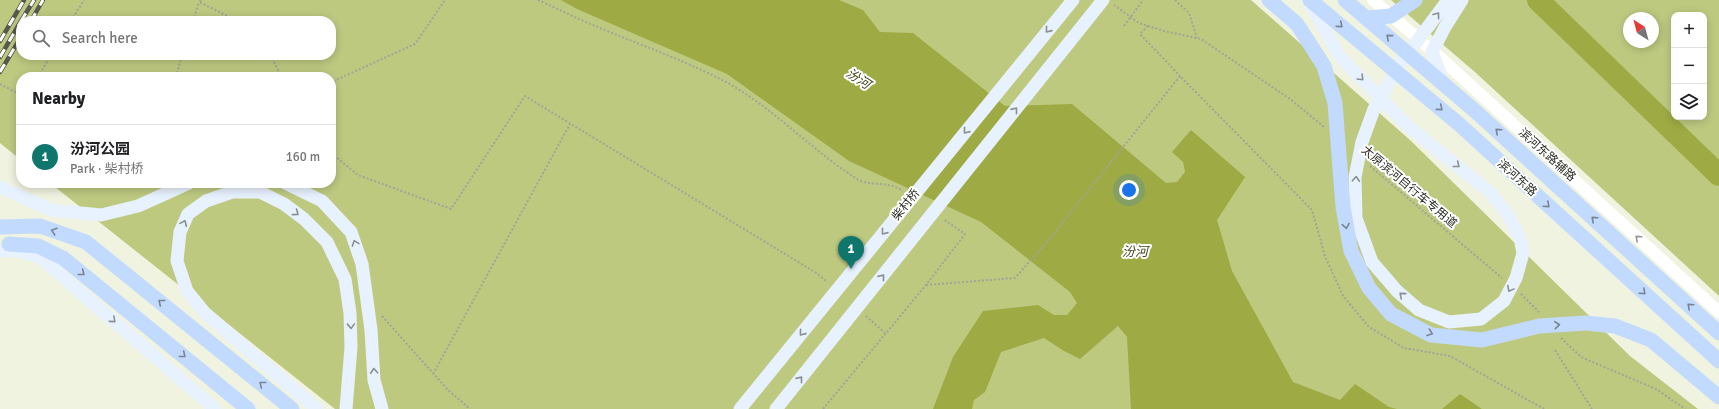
<!DOCTYPE html>
<meta charset="utf-8">
<style>
:root{--surface:#fff;--page:#f2f2f2;--text:#202124;--muted:#757577;--line:#e0e0e0;--accent:#0f766e}
body{margin:0;font-family:Signika,"Noto Sans SC",sans-serif;background:var(--page);color:var(--text)}
.controls{position:absolute;right:12px;top:12px;display:grid;overflow:hidden;border-radius:8px;box-shadow:0 2px 10px #0003}
.controls button{width:36px;height:36px;display:grid;place-items:center;padding:0;border:0;border-bottom:1px solid var(--line);background:var(--surface);color:var(--text);font:20px sans-serif}
.compass{position:absolute;left:1623px;top:12px;width:36px;height:36px;border-radius:50%;background:var(--surface);box-shadow:0 2px 10px #0003;rotate:324deg}
.you{position:absolute;left:1129px;top:190px;width:14px;height:14px;margin:-10px;border:3px solid #fff;border-radius:50%;background:#1a73e8;box-shadow:0 0 0 6px #1a73e833}
.badge{display:grid;place-items:center;width:26px;height:26px;border-radius:50%;background:var(--accent);color:#fff;font-size:13px;font-weight:700}
.pin{position:absolute;translate:-50% -33px;filter:drop-shadow(0 1px 2px #0008)}
.pin::after{content:'';position:absolute;top:21px;width:14px;height:12px;background:inherit;clip-path:polygon(0 0,100% 0,50% 100%)}
.list{margin:0;padding:0;list-style:none}
h2{display:flex;justify-content:space-between;align-items:center;height:52px;margin:0;padding:0 16px;font-size:17px}
h2 small{font-size:13px;font-weight:400;color:var(--muted)}
.list li{display:grid;grid-template-columns:26px 1fr auto;gap:12px;align-items:center;box-sizing:border-box;height:64px;padding:0 16px;border-top:1px solid var(--line)}
.list b{display:block;font-size:15px;white-space:nowrap}
.list p{margin:0;font-size:13px;white-space:nowrap;color:var(--muted)}
.list em{font-size:13px;font-style:normal;color:var(--muted)}
.icon{flex:none;width:22px;height:22px;fill:none;stroke:currentColor;stroke-width:2;stroke-linecap:round;stroke-linejoin:round}
.map{position:relative;flex:none;width:1719px;height:409px;overflow:hidden}
.search{position:absolute;background:var(--surface);box-shadow:0 2px 10px #0003;left:16px;top:16px;width:320px;height:44px;display:flex;align-items:center;gap:10px;box-sizing:border-box;padding:0 14px;border-radius:16px;color:var(--muted);font-size:15px}
.panel{position:absolute;background:var(--surface);box-shadow:0 2px 10px #0003;left:16px;top:72px;width:320px;height:116px;border-radius:16px}
.map>svg:first-child{display:block}
</style>
<div class="map">
<svg width="1719" height="409" viewBox="0 0 1719 409">
<rect width="100%" height="100%" fill="#f0f3e0"/>
<!-- green -->
<path fill="#bec980" fill-rule="evenodd" d="M0 0H1251L1410 140 1630 356 1698 409H335L50 183H331V77H21V160L0 143ZM21 21H331V55H21Z
M1391 0H1719V296L1476 73ZM1674 15H1704V117H1674ZM1629 18H1653V42H1629Z"/>
<!-- water -->
<path fill="#9eaa43" d="M561 0H839L863 10 880 32 913 33 1005 106 1072 104 1166 183 1177 182 1185 172 1183 162 1172 152 1191 130 1245 177 1217 220 1232 271 1293 382 1340 400 1355 384 1389 407 1397 409H1131L1127 337 1118 326 1080 359 1064 351 1044 338 1001 352 985 392 974 400 972 409H933L953 357 983 311 1038 305 1054 315H1067L1077 303 1070 292 981 222 849 161 727 74 577 9Z
M1460 394 1482 409H1442Z"/>
<g fill="none" stroke-linecap="round" stroke-linejoin="round">
<!-- river -->
<path stroke="#9eaa43" stroke-width="22" d="M1538 0 1719 175"/>
<!-- path -->
<path stroke="#a2a496" stroke-width="2" stroke-dasharray="2 2" stroke-linecap="butt" d="M201 0 199 2 238 21
M538 0C557 8 575 18 593 25 637 44 682 59 724 81 773 107 811 150 857 179 869 187 887 180 903 191
M1175 0 1189 13 1197 38
M1114 5 1139 23 1164 31 1201 39 1290 99 1324 127
M71 21 84 0
M193 21 199 2
M1124 26 1143 0
M1148 26 1140 34 1180 76
M270 55 282 77
M38 77 51 55
M176 77 182 55
M0 84 21 95
M331 85 338 79 415 44 445 0
M331 153 358 175 451 209 525 96 818 274 827 282
M1370 166 1502 278
M926 285 1015 278 1046 243 1180 76 1312 210 1325 256 1343 296 1369 327 1404 348 1450 356 1544 409
M1521 294 1539 312
M382 316 448 390 470 409
M866 316 885 333
M1561 338 1581 357 1656 389 1685 409
M1555 350 1592 409
M433 374 570 124
M823 409 926 285 965 234 943 219"/>
<!-- tertiary -->
<path stroke="#fff" stroke-width="12" d="M1373 0 1444 61 1719 312"/>
<!-- secondary -->
<path stroke="#e8f1fe" stroke-width="13" d="M1308 0 1340 57 1409 127 1491 193 1508 215 1520 238 1523 253 1516 278 1504 301 1481 319 1449 322 1419 310 1397 291 1372 262 1356 218 1355 177 1362 142 1374 109 1400 64 1448 0
M1444 84 1432 52 1445 27 1462 0
M285 183 322 201 351 232 362 264 371 330 374 380 382 409
M0 187 51 210 101 215 138 206 189 183
M0 251H17L40 257 215 409
M317 409 205 313 187 291 177 261 180 232 188 214 206 201 232 192H260L284 204 304 219 327 242 345 279 350 313 351 347 346 409
M740 409 1073 0
M776 409 1103 0"/>
<!-- trunk -->
<path stroke="#c2dafe" stroke-width="15" d="M1269 0 1297 24 1324 66 1335 103 1343 207 1351 251 1369 288 1391 314 1431 335 1482 340 1539 326 1586 323 1615 326 1651 340 1719 397
M1310 0 1460 125 1719 361
M1345 0 1474 110 1719 333
M1366 18 1391 16 1415 0
M0 227 40 226 86 242 292 409
M9 244 38 246 63 258 248 409"/>
<!-- rail casing -->
<g stroke="#56594e" stroke-width="4.5">
<path id="rail" d="M21 21 34 0
M31 21 43 0
M0 41 24 0
M0 57 21 21
M0 72 21 37"/>
</g>
<!-- rail -->
<use href="#rail" stroke="#fff" stroke-width="3" stroke-dasharray="9" stroke-linecap="butt"/>
</g>
<!-- one-way arrows -->
<defs><path id="oneway-chevron" d="M-2-3.5L2.5 0L-2 3.5" fill="none" stroke-width="1.6" stroke-linecap="round" stroke-linejoin="round"/></defs>
<g stroke="#8a9092">
<use href="#oneway-chevron" transform="translate(1437 15) rotate(-53)"/>
<use href="#oneway-chevron" transform="translate(1048 30) rotate(129)"/>
<use href="#oneway-chevron" transform="translate(1361 78) rotate(45)"/>
<use href="#oneway-chevron" transform="translate(1015 110) rotate(-51)"/>
<use href="#oneway-chevron" transform="translate(966 131) rotate(129)"/>
<use href="#oneway-chevron" transform="translate(1457 165) rotate(39)"/>
<use href="#oneway-chevron" transform="translate(1356 179) rotate(-87)"/>
<use href="#oneway-chevron" transform="translate(296 213) rotate(37)"/>
<use href="#oneway-chevron" transform="translate(184 223) rotate(-66)"/>
<use href="#oneway-chevron" transform="translate(884 232) rotate(129)"/>
<use href="#oneway-chevron" transform="translate(355 243) rotate(-110)"/>
<use href="#oneway-chevron" transform="translate(882 277) rotate(-51)"/>
<use href="#oneway-chevron" transform="translate(1510 289) rotate(118)"/>
<use href="#oneway-chevron" transform="translate(1402 295) rotate(-139)"/>
<use href="#oneway-chevron" transform="translate(113 320) rotate(41)"/>
<use href="#oneway-chevron" transform="translate(351 326) rotate(88)"/>
<use href="#oneway-chevron" transform="translate(802 333) rotate(129)"/>
<use href="#oneway-chevron" transform="translate(374 371) rotate(-94)"/>
<use href="#oneway-chevron" transform="translate(800 379) rotate(-51)"/>
</g>
<g stroke="#788492">
<use href="#oneway-chevron" transform="translate(1340 25) rotate(40)"/>
<use href="#oneway-chevron" transform="translate(1389 37) rotate(-140)"/>
<use href="#oneway-chevron" transform="translate(1440 108) rotate(40)"/>
<use href="#oneway-chevron" transform="translate(1498 131) rotate(-138)"/>
<use href="#oneway-chevron" transform="translate(1547 205) rotate(42)"/>
<use href="#oneway-chevron" transform="translate(1594 219) rotate(-138)"/>
<use href="#oneway-chevron" transform="translate(1346 226) rotate(80)"/>
<use href="#oneway-chevron" transform="translate(54 231) rotate(-161)"/>
<use href="#oneway-chevron" transform="translate(82 273) rotate(39)"/>
<use href="#oneway-chevron" transform="translate(1643 292) rotate(42)"/>
<use href="#oneway-chevron" transform="translate(161 302) rotate(-141)"/>
<use href="#oneway-chevron" transform="translate(1690 306) rotate(-138)"/>
<use href="#oneway-chevron" transform="translate(1557 325) rotate(-5)"/>
<use href="#oneway-chevron" transform="translate(1430 333) rotate(20)"/>
<use href="#oneway-chevron" transform="translate(183 355) rotate(39)"/>
<use href="#oneway-chevron" transform="translate(262 384) rotate(-141)"/>
</g>
<use stroke="#969793" href="#oneway-chevron" transform="translate(1638 238) rotate(-138)"/>
<g text-anchor="middle" dominant-baseline="central" stroke-width="4" stroke-linejoin="round" paint-order="stroke">
<!-- street labels -->
<g font-size="12" fill="#2d2f27" stroke="#fff">
<text transform="translate(1547 155) rotate(42)">滨河东路辅路</text>
<text transform="translate(1517 178) rotate(42)">滨河东路</text>
<text transform="translate(1409 187) rotate(40)">太原滨河自行车专用道</text>
<text transform="translate(906 205) rotate(-51)">柴村桥</text>
</g>
<!-- water labels -->
<g font-size="13" font-style="italic" fill="#42471d" stroke="#fff">
<text transform="translate(858 79) rotate(33)">汾河</text>
<text x="1135" y="252">汾河</text>
</g>
</g>
</svg>
<div class="controls">
<button>+</button>
<button>−</button>
<button><svg class="icon" aria-label="layers" viewBox="0 0 24 24"><path d="M12 4l9 5-9 5-9-5zM3 14l9 5 9-5"/></svg></button>
</div>
<svg class="compass" viewBox="-18 -18 36 36"><path d="M0-13l5 13h-10z" fill="#e53935"/><path d="M0 13l5-13h-10z" fill="#757577"/></svg>
<div class="you"></div>
<div class="pin badge" style="left:851px;top:269px">1</div>
<div class="search"><svg class="icon" aria-label="search" viewBox="0 0 24 24"><circle cx="10" cy="10" r="6"/><path d="M15 15l6 6"/></svg>Search here</div>
<section class="panel">
<h2>Nearby<small></small></h2>
<ul class="list">
<li><span class="badge">1</span><div><b>汾河公园</b><p>Park · 柴村桥</p></div><em>160 m</em></li>
</ul>
</section>
</div>
